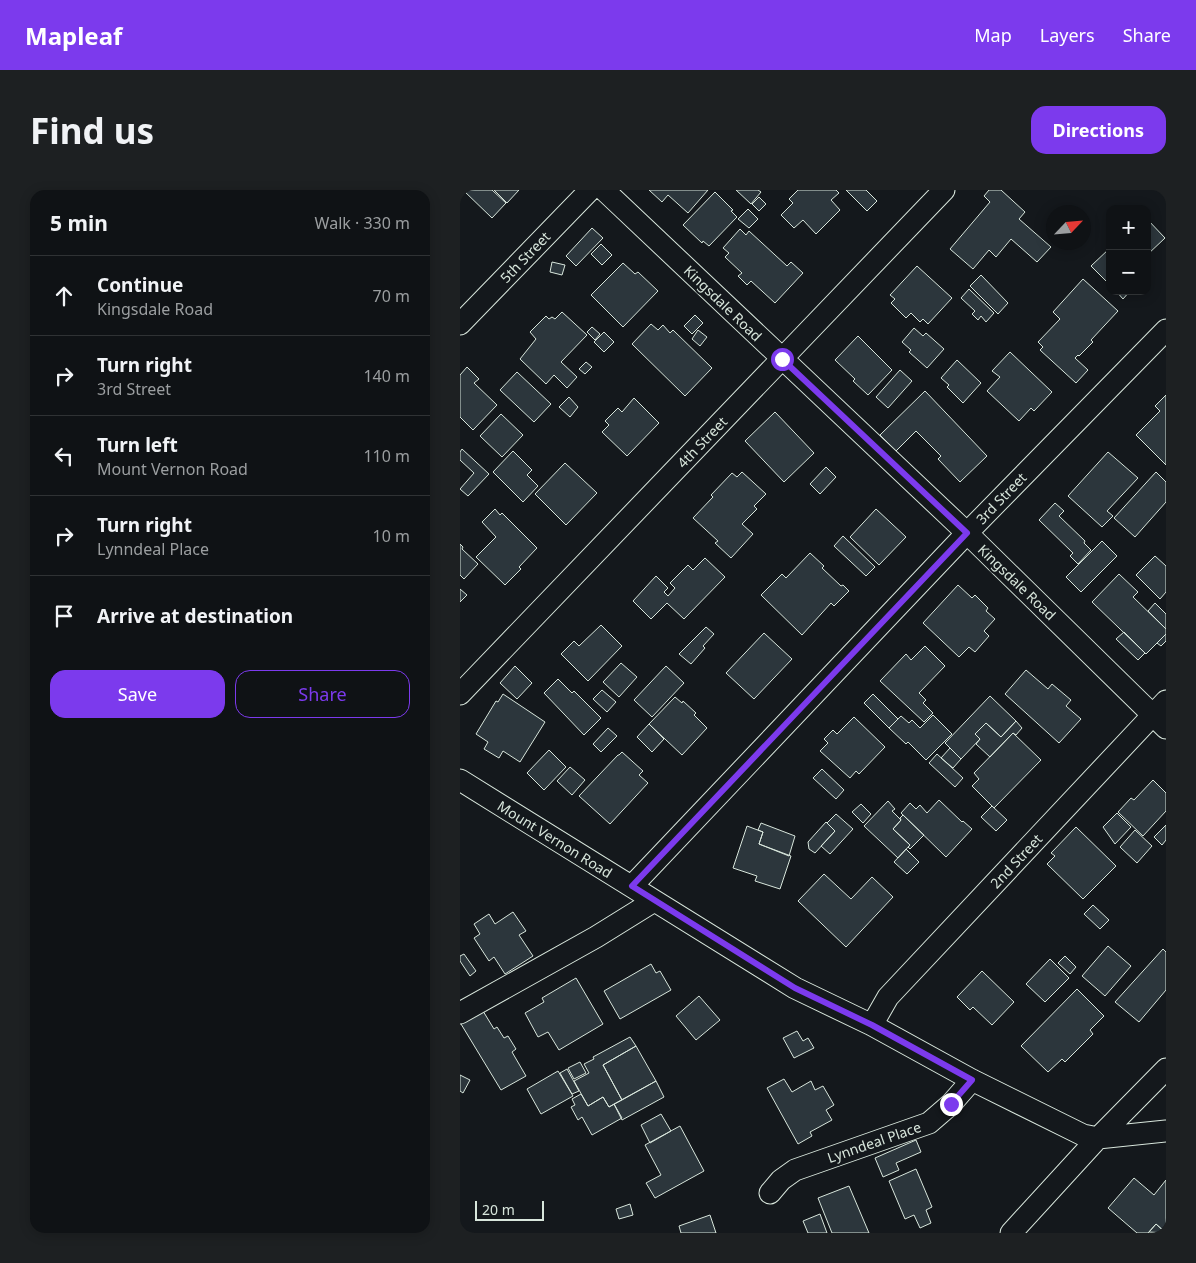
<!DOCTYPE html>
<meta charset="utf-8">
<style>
:root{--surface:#0f1215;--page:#1d2022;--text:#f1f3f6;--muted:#9b9ea0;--line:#2f3234;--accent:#7c3aed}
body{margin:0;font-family:"Noto Sans",sans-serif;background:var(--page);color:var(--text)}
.controls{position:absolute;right:15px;top:15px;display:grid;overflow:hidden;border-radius:10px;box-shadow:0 2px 12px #0003}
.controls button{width:45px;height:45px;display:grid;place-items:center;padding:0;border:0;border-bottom:1px solid var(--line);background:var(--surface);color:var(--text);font:25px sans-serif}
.compass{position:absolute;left:586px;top:15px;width:45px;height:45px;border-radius:50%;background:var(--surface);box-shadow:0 2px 12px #0003;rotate:64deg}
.scale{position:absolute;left:15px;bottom:12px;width:69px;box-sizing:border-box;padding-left:5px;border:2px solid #d8e6dc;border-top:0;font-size:14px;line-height:18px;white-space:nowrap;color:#d8e6dc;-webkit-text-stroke:4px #14181c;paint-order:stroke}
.stop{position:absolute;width:15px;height:15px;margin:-11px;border:4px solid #7c3aed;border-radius:50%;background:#fff}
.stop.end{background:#7c3aed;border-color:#fff;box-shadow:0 1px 5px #0008}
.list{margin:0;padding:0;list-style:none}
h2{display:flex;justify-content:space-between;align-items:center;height:65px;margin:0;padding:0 20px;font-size:21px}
h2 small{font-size:16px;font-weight:400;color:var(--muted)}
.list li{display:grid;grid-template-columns:32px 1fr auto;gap:15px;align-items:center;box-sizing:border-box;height:80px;padding:0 20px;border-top:1px solid var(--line)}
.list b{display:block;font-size:19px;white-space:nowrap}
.list p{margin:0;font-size:16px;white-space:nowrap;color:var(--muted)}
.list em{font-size:16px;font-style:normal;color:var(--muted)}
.actions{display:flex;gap:10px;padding:15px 20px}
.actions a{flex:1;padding:11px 0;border:1px solid var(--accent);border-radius:15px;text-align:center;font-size:18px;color:var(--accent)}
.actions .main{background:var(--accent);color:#fff}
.icon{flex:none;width:28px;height:28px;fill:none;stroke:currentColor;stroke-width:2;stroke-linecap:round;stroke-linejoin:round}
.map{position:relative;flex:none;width:706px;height:1043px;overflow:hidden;border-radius:15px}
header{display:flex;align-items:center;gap:30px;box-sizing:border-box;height:70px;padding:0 25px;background:var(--accent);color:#fff}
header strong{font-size:24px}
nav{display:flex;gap:28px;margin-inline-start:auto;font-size:18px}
.intro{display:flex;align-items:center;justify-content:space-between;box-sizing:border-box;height:120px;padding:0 30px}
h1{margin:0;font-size:35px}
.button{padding:12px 22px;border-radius:15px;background:var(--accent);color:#fff;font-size:18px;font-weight:700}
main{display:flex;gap:30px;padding:0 30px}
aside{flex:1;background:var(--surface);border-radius:15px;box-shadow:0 2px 12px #0003}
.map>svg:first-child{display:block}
</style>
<header>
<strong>Mapleaf</strong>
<nav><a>Map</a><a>Layers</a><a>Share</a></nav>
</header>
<div class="intro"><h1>Find us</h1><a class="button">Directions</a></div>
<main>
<aside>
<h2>5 min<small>Walk · 330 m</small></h2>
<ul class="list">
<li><svg class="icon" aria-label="ahead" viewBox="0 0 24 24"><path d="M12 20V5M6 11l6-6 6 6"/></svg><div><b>Continue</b><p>Kingsdale Road</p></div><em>70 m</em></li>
<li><svg class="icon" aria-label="right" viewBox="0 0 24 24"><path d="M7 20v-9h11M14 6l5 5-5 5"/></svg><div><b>Turn right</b><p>3rd Street</p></div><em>140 m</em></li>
<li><svg class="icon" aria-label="left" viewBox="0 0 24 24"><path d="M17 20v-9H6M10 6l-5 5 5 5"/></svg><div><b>Turn left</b><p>Mount Vernon Road</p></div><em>110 m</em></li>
<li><svg class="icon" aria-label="right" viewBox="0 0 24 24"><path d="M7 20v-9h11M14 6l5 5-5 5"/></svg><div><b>Turn right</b><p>Lynndeal Place</p></div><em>10 m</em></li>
<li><svg class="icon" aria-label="arrive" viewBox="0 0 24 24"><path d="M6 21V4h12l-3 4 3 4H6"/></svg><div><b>Arrive at destination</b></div></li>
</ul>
<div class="actions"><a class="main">Save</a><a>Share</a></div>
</aside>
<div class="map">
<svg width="706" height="1043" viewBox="0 0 706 1043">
<rect width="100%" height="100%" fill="#14181c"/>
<!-- building -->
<path fill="#2c363c" stroke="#d8e6dc" d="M3 0H32L46 13 32 28Z
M34 0H59L47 13Z
M189 0H248L228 23 208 5 202 12Z
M276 0H298L301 2 291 14Z
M338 0H376L379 3 371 10 380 20 356 44 343 30 334 38 321 25 333 13 329 9Z
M386 0H406L417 11 407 21Z
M529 0H541L565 22 559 29 591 57 577 72 551 49 536 67 529 60 513 79 490 59 530 12 524 6Z
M255 2 273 20 271 21 277 27 249 56 243 51 242 53 223 35Z
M299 7 306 14 299 21 292 14Z
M288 19 298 29 289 38 278 29Z
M687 29 705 48 687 65Z
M132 38 143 48 116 76 106 66Z
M280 39 286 45 289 41 327 76 331 72 343 83 315 113 291 91 287 95 278 86 282 83 265 67 269 63 263 58Z
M141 54 152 65 142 75 131 64Z
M650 58V95L631 76Z
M92 72 105 75 102 85 90 82Z
M163 73 175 84 178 82 198 101 163 137 131 105Z
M457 76 492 108 468 134 463 129 460 132 451 123 446 128 431 113 435 109 430 105Z
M521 85 548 113 538 124 510 96Z
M623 89 658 121 631 150 633 152 619 166 618 165 615 168 628 180 616 193 580 160 583 157 578 152 600 129 593 122Z
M509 99 534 123 526 132 521 126 518 130 512 124 515 121 501 108Z
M656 101H670L663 109Z
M102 122 127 145 101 172 117 187 107 198 94 185 86 194 60 169 76 149 70 142 86 126 89 129 92 127 95 129Z
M235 125 243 133 232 144 224 136Z
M191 134 198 140 203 135 210 143 213 140 252 178 225 206 172 154Z
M132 137 140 144 135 150 127 142Z
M454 138 463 146 466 143 484 159 467 178 449 162 451 160 442 152Z
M238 140 247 147 240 156 232 149Z
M144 142 154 152 144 162 134 152Z
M398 146 432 180 408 205 393 191 395 189 375 170Z
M550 162 592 202 574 221 571 218 559 231 527 201 540 187 532 181Z
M497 170 521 193 503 213 487 197 489 195 481 188Z
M126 172 132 177 125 184 119 179Z
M7 177 19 189 14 193 37 215 13 240 0 227V185Z
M440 180 452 191 428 218 416 207Z
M57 182 91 214 74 232 40 200Z
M465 201 527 266 500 292 478 269 481 266 456 241 436 261 420 245Z
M706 205V275L676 245 700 221 695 216Z
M109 207 118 217 110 227 99 217Z
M174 208 199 233 167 266 142 242 149 235 145 231 158 218 162 222Z
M315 222 354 263 324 292 285 251Z
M41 224 63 245 42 267 20 246Z
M2 259 29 284 8 306 0 299 14 283 0 270V262Z
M53 261 72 280 67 285 78 296 63 312 33 282Z
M648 262 678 288 647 321 653 326 642 337 608 306Z
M105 273 137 303 106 335 75 304Z
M366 277 376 287 360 304 350 294Z
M282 282 306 304 294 316 297 319 282 334 293 344 271 368 255 353 258 351 233 328 253 307 251 305 272 283 277 287Z
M696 282 706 292V312L675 347 654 328Z
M595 313 604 321 599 326 625 351 624 353 631 360 618 374 610 366 613 363 579 330Z
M35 319 40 325 42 323 77 358 59 377 61 379 45 395 16 367 36 347 22 332Z
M416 319 446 347 419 375 390 347Z
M383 346 415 377 406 386 374 356Z
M642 351 657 366 621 402 606 387Z
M0 354 3 357 2 359 18 374 4 389 0 385Z
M350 363 364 376 362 378 381 396 383 395 389 401 374 416 371 413 342 445 301 405 322 384 326 388Z
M695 366 706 376V402L700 409 676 385Z
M245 368 265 387 224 429 207 413 191 429 173 411 196 386 208 398 204 402 208 406 215 398 210 393 228 375 233 380Z
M659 384 678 402 673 407 706 439V444L686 464 632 412Z
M498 395 512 408 515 405 528 418 526 421 535 429 524 441 529 446 515 462 509 457 499 467 463 433Z
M0 399 7 405 0 412Z
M695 413 706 424V439L688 421Z
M141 435 162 456 128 491 101 464 114 451 119 456Z
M246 437 254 444 243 456 245 458 231 474 219 464Z
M664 442 685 463 678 470 656 449Z
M304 443 332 469 294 509 266 483Z
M706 444V451L701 456 697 453Z
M465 456 485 476 459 503 466 510 463 513 473 523 464 532 420 491 446 464 451 470Z
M161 473 177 487 159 507 143 492Z
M55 476 72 493 57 509 40 493Z
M206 476 224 493 192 527 174 510Z
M566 480 588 499 592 494 611 510 606 516 621 529 599 553 545 504Z
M98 489 112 503 114 501 141 528 124 545 84 503Z
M142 500 156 512 147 522 133 509Z
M43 504 85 532 60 572 43 561 39 568 24 559 28 552 16 544 36 511 38 512Z
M413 504 438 529 429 538 404 513Z
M530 506 556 531 541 547 526 533 515 544 520 549 501 569 485 553Z
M215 507 222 513 223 511 236 523 234 525 247 538 222 565 189 534Z
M473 525 492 544 466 570 448 552 446 554 429 538 441 526 449 533 452 530 460 538Z
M394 527 425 557 399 584 396 581 390 588 360 561 368 553 364 549 373 540 377 544Z
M556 531 562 538 556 545 553 543 530 567 516 554 520 549 515 544 526 533 541 547Z
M189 534 204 549 192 562 177 547Z
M148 538 157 546 141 562 133 554Z
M553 543 581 570 534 618 512 596 519 589 514 583Z
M490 558 501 569 493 578 481 568Z
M89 560 106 577 84 600 67 583Z
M162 562 183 581 179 585 188 593 150 634 119 606 158 565H159Z
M477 564 503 588 495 597 469 573Z
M110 577 125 590 112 605 97 591Z
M362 579 384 600 376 609 353 588Z
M693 590 706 603V621L683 646 658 622 671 608 674 610Z
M479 610 502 632 503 631 512 639 486 667 441 623 450 613 456 619 460 615 467 623Z
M428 611 435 619 432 621 441 630 433 639 450 655 438 668 404 636Z
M401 614 411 624 403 633 392 622Z
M532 616 547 630 536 641 521 627Z
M657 623 671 637 655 654 643 637Z
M376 624 393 639 370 664 361 656 375 641 367 633Z
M443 625 464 645 450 659 448 657 450 655 433 639 441 630 440 628Z
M366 632 375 641 355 663 349 659 348 652Z
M301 633 335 646 329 666 299 654 303 642 298 640Z
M706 635V650L702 655 694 647Z
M287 636 303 642 299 654 331 666 320 699 295 691 297 686 273 678Z
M616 637 656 676 623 709 587 674 595 666 591 663Z
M675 640 692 656 677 673 660 657Z
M446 659 459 672 447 684 434 672Z
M364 684 391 709 412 687 433 707 386 757 338 711Z
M633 715 649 730 640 739 624 724Z
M53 722 66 741 59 745 73 766 45 784 34 767 29 771 14 748 20 744 14 734 29 724 35 734Z
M648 756 671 776 645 806 622 786Z
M703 759 706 762V800L679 832 655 812Z
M4 764 16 781 10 786 0 771V766Z
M605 766 616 777 610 784 598 773Z
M590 769 609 788 585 812 566 794Z
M191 774 196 783 200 781 211 800 160 829 144 801Z
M522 781 554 812 532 835 513 817 510 820 497 807Z
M116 788 143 834 99 860 88 842 78 847 65 823 84 812 82 808Z
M617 799 644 826 630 840 633 844 605 872 602 869 588 882 561 856Z
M239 806 260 830 236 850 216 826Z
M23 821 34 839 37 837 44 848 48 846 56 859 52 862 66 886 41 900 1 834Z
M337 841 343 851 348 848 354 858 334 868 323 848Z
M170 847 176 856 143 875 162 910 149 917 143 907 128 916 114 891 129 883 124 874 134 869 133 867Z
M176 856 196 891 162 910 143 875Z
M120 872 126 883 114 889 108 878Z
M107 879 119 901 112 904 100 883Z
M98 881 113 906 81 924 67 899Z
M0 885 10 890 3 903 0 901Z
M324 889 332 902 351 891 355 900 363 896 374 915 366 920 372 930 350 942 352 946 338 954 307 898Z
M196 891 204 907 162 930 154 914Z
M121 904 128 916 143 907 149 917 154 914 162 928 132 945 122 927 118 930 111 917 115 915 112 909Z
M201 924 211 941 190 953 181 935Z
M220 936 244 981 195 1008 186 993 201 985 185 955Z
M456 950 461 962 436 973 439 980 423 987 415 968Z
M456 979 472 1017 466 1020 471 1033 460 1038 454 1025 445 1029 429 991Z
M674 988 694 1005 706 990V1043L696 1034 688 1043H677L648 1018Z
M389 996 409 1043H372L358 1008Z
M170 1014 173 1025 159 1029 156 1019Z
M360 1024 367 1043H348L343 1031Z
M250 1025 256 1043H221L219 1036Z
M696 1034 706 1043 689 1042Z"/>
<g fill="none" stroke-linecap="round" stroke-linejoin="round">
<!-- minor casing -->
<g stroke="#d8e6dc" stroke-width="23">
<path id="minor" d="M144 0 507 343 706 538
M0 134 130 0
M0 504 484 0
M0 590 335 798 412 835 512 890 623 945 638 948 706 879
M172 696 507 343 706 140
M0 823 136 747 194 711
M412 835 428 807 706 511
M310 1003 321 990 335 980 469 933 491 914 512 890
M551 1043 638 948 706 941"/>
</g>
<!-- minor -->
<use href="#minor" stroke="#14181c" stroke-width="21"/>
</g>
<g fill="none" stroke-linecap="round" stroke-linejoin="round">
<!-- route -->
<path stroke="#7c3aed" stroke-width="6" d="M322 169 507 343 172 696 335 798 412 835 512 890 491 914"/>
</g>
<g text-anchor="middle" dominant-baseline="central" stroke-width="4" stroke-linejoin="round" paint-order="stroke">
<!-- street labels -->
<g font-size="14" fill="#d8e6dc" stroke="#14181c">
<text transform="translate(65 67) rotate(-46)">5th Street</text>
<text transform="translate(263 113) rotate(44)">Kingsdale Road</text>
<text transform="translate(242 252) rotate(-46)">4th Street</text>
<text transform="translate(541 308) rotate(-46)">3rd Street</text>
<text transform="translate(557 392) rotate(44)">Kingsdale Road</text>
<text transform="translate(95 649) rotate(32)">Mount Vernon Road</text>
<text transform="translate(556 671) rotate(-47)">2nd Street</text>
<text transform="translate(414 952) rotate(-19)">Lynndeal Place</text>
</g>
</g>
</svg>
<div class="controls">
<button>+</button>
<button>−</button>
</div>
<svg class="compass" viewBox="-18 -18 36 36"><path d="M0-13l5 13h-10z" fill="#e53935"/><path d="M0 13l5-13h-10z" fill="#9b9ea0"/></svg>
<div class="scale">20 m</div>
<div class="stop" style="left:322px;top:169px"></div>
<div class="stop end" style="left:491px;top:914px"></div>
</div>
</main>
